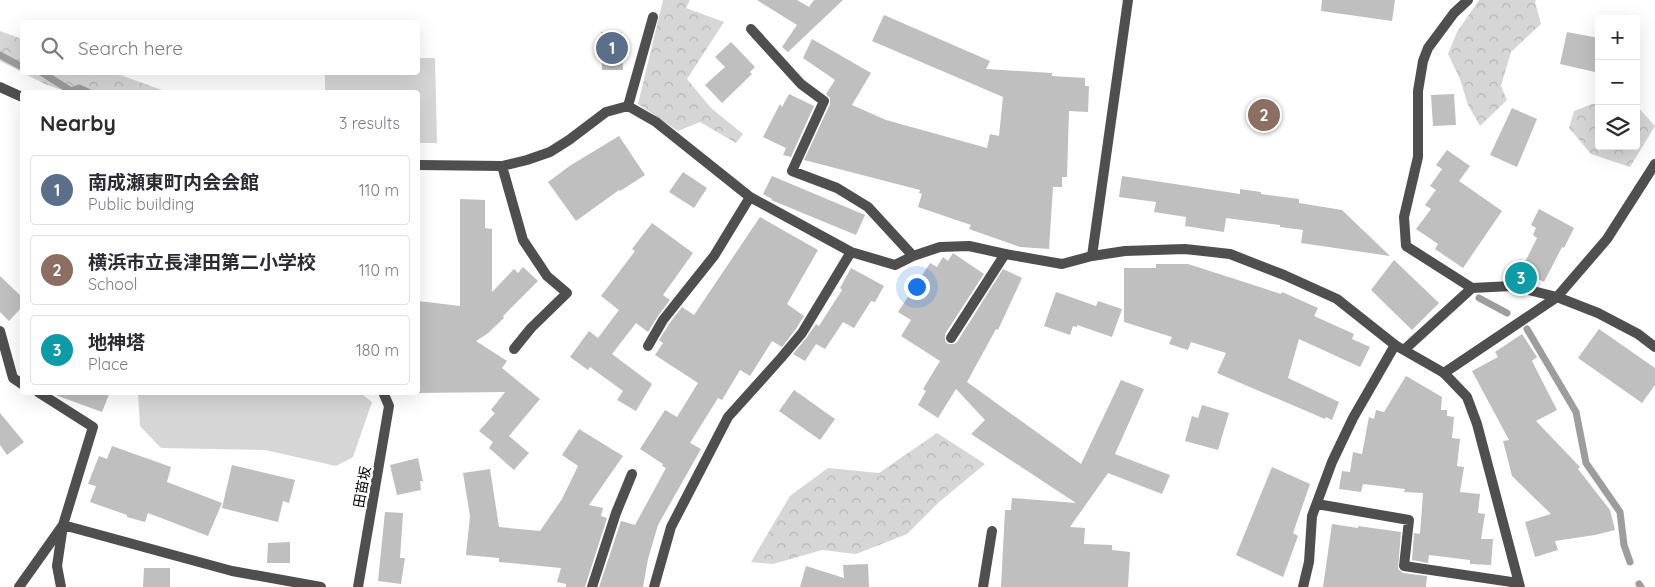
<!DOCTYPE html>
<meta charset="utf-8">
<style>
:root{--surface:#fff;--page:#f2f2f3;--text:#2b2b33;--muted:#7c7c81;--line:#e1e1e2;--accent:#000}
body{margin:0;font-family:Quicksand,"Noto Sans JP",sans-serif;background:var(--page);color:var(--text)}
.controls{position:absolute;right:15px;top:15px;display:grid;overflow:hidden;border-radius:5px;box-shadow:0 5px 20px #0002}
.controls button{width:45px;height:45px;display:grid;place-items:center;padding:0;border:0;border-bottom:1px solid var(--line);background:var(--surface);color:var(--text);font:25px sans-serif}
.you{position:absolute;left:916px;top:286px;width:18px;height:18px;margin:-12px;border:4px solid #fff;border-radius:50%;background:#1a73e8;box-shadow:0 0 0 8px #1a73e833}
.badge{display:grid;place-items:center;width:32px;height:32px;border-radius:50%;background:var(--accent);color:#fff;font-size:16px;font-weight:700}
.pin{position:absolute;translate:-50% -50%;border:2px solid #fff;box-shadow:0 1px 5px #0006}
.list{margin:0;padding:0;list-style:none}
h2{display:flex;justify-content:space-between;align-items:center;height:65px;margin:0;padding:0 20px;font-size:21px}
h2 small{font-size:16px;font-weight:400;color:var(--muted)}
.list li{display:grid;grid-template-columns:32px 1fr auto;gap:15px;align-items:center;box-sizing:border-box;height:70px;margin:0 10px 10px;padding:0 10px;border:1px solid var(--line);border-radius:5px}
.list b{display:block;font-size:19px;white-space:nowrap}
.list p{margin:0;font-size:16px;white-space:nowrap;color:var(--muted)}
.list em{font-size:16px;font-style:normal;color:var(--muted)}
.icon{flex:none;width:28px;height:28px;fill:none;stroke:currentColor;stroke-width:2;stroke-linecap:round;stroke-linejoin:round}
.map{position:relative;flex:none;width:1655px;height:587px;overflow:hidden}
.search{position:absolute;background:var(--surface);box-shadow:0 5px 20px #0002;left:20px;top:20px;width:400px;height:55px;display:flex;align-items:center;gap:12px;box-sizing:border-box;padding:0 18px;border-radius:5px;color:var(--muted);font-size:19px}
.panel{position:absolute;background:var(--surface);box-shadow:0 5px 20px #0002;left:20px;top:90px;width:400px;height:305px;border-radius:5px}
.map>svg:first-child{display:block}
</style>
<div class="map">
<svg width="1655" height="587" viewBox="0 0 1655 587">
<defs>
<pattern id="forest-crowns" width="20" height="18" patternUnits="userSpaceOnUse" patternTransform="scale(1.25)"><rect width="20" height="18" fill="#d6d6d6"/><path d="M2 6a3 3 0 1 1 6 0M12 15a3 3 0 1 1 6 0" fill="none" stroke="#b6b6b6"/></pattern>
</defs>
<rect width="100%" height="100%" fill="#fff"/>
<!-- grass -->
<path fill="#d6d6d6" d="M418 58H435L437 143H418V92H325V73L418 72Z
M359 392 372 402 353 457 336 466 265 450 161 448 140 426 138 393Z"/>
<!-- forest -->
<path fill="url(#forest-crowns)" d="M663 0H690L686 8 724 22 687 79 711 108 743 134 736 143 700 122 678 131 638 104Z
M1479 0H1536L1535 2 1541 24 1511 52 1501 86 1507 100 1480 126 1468 105 1460 79 1448 54 1457 32Z
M0 31 22 39V72L0 61Z
M23 73H115L167 92H68L47 85Z
M1592 104H1599V146H1636V105L1655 126 1630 167 1591 154 1569 128 1574 111Z
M937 433 985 464 938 503 907 534 856 554 822 550 773 564 751 562 790 496 828 468 879 473Z"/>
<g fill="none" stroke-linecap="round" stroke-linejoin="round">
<!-- stream -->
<path stroke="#9d9d9d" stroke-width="7" d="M0 55 22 67
M41 72 71 91 79 88 88 92
M1479 298 1507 313
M1527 329 1576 412 1586 463 1620 512 1624 545 1630 562
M1639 584 1641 587"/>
</g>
<!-- building -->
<path fill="#bfbfbf" d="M757 0H797L809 7 814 0H843L788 52 782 47 797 25Z
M1322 0H1395L1392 21 1321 11Z
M884 15 990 61 986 69 1052 73V76L1085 78V86H1089L1088 112 1069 111 1067 177H1062V187H1053L1049 249 1020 247 969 229 971 225 918 207 922 194 919 193 920 190 804 160 830 104V98L826 94 835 80 803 58 812 39 871 73 852 105 886 120 987 148 990 134 999 136 1003 97 872 41Z
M601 32H622L623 70H602Z
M1567 32 1599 38V73L1560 64Z
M731 42 755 67 750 72 752 74 722 103 705 85 725 67 715 57Z
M789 94 814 106 791 157 783 155 786 148 763 137 780 104 782 107Z
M1454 94 1456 125 1433 126 1431 95Z
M1512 108 1537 119 1517 167 1490 155Z
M619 136 645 175 620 191 619 190 576 221 548 182 571 165Z
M1447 150 1470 166 1459 181 1502 211 1463 268 1435 249 1438 244 1416 229 1431 209 1425 205 1436 190 1430 186 1442 169 1436 165Z
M683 172 707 188 694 208 669 192Z
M772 176 865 215 856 235 771 200 772 199 763 194Z
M1122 176 1240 194V189L1261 192V194L1299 199V203L1342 210 1390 256 1301 243 1303 230 1280 227V225L1226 218 1224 232 1185 226 1186 217 1154 212 1156 202 1119 197Z
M460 199 485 200V228L492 229V292L514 269 518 273 523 267 538 281 503 316 504 318 487 334 476 341 507 361 502 368 540 399 509 436 529 453 514 470 489 448 493 442 479 431 495 413 491 410 505 392 418 393V301L460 306Z
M1539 209 1574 228 1564 248 1562 247 1544 282 1521 270 1537 238 1533 235 1536 228 1531 225Z
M760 217 818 250 787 304 804 316 796 329 782 347 772 341 750 376 740 370 722 400 718 398 690 443 701 449 658 525 648 559 643 587H599L621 521 635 525 666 468 662 466 663 464 640 449 665 410 677 417 698 383 655 355 663 343 659 340 669 324 682 307 694 315Z
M652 223 693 253 663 295 670 300 658 316 648 332 636 323 612 354 652 384 636 411 617 400 623 391 590 367 588 370 570 357 589 331 598 338 619 310 601 296 635 251 632 249Z
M953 253 984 274 945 334V341L948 344H954L957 342 1003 269 1022 278 998 330 996 329 967 382 1081 464 1121 380 1144 389 1115 454 1170 475 1162 494 1108 473 1070 527 1085 528 1084 544 1112 545V550L1130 552 1128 587H1001L1005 510H1011L1012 498 1076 503 971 434 985 420 956 389 938 418 918 405 926 391 923 389 940 361 901 336 911 320 898 312 930 263 937 267 943 257 948 261Z
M1394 260 1439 303 1412 330 1371 290Z
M1156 264H1188L1281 294 1282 292 1318 308 1314 316 1354 334 1352 339 1370 347 1360 367 1299 339 1288 378 1339 402 1332 420 1326 417 1325 419 1217 373 1226 353 1191 342 1188 350 1169 344 1172 337 1124 322V268H1156Z
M851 268 884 286 875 302 871 301 854 328 843 322 825 349 816 344 805 361 793 354 807 337 816 324 819 326 842 290 840 288Z
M0 276 22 297V307L9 321 0 312Z
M1056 292 1096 306 1098 301 1122 309 1112 337 1077 325V327L1073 326 1070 335 1044 326Z
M1599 329 1655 368V385L1642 403 1578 358Z
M1522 334 1537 357 1532 361 1557 410 1536 421 1580 467 1578 469 1610 510 1615 530 1595 535 1555 541 1558 550 1535 557 1525 522 1551 514 1512 476 1503 441 1509 440 1472 371 1498 357 1495 352Z
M1406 376 1442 397 1441 410H1447V416L1454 417 1452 438 1460 439 1457 466 1464 467 1460 492 1480 494 1478 513 1485 514 1481 539H1493L1491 565 1470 564V560L1429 555 1428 563 1412 560 1414 533 1420 534 1423 493 1404 492 1405 489 1363 484 1361 492 1339 489 1342 471 1350 472 1353 452 1362 454 1369 417 1374 419 1376 410 1384 412Z
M794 390 835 419 820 440 779 411Z
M54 392H110L102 412 58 396 54 394Z
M1202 405 1229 413 1218 450 1185 441 1192 416 1198 418Z
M0 413 24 442 7 455 0 445Z
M579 429 623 456 589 505 603 508 601 516 607 518 585 587H566V584L557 582 561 568 499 562V558L466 555 470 516 463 473 490 469 499 527 540 531 562 499 578 466 562 455Z
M112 446 171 467 167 482 222 503 208 536 148 513 145 522 127 517V515L90 502 96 486 88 484 99 456 107 459Z
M418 458 423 481H420L421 490 397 495 390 465Z
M232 465 295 480 289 503 283 501 278 522 222 508Z
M1272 467 1310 484 1293 533 1298 536 1283 577 1236 555Z
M385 512 403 513 400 558H405L401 584 378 581Z
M1332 524 1358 528V526L1401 532 1398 569 1403 573 1427 576 1426 587H1323Z
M290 542V563H267L268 543Z
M868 564 869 587H800L806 566 844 578 843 565Z
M144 568H170V587H143Z"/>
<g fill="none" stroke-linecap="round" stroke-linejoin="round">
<!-- service -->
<path stroke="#4f4f4f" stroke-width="10" d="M1468 0 1454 13 1428 48 1423 61 1418 91V157L1404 217 1406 246 1472 288
M951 338 1005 254"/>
<!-- minor -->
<path stroke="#4f4f4f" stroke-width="10" d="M751 29 801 84 824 101 792 171 837 188 868 207 913 256
M0 87 22 97
M628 106 653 17
M418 165 502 166 527 160 550 152 569 140 606 112 628 106 656 122 750 197 851 252 895 265 913 256 940 247 969 246 1005 254 1062 264 1092 256
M502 166 523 240 547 276 567 293 531 328 514 349
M0 331 13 378 22 384
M648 346 663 320 714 256 750 197
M1405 349 1472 288 1512 286 1557 297 1598 313 1638 334 1655 347
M1444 373 1557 297 1607 239 1655 164
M38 392 93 427 63 525 57 566 61 587
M1317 504 1409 520 1404 566 1518 583
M19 587 63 525 232 571 321 587
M358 587 389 406 383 392
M592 587 616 513 632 474
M654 587 671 527 728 417 781 358 802 333 851 252
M983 587 992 531
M1303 587 1309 562 1312 516 1332 462 1353 418 1395 345"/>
<!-- tertiary -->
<path stroke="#4f4f4f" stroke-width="10" d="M1128 0 1092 256 1125 251 1185 249 1230 254 1284 275 1337 299 1395 345 1444 373 1467 397 1477 424 1520 587"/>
</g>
<g text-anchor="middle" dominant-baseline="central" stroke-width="5" stroke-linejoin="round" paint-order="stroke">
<!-- street labels -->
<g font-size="14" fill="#000" stroke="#fff">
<text transform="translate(362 487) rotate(-80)">田苗坂</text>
</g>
</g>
</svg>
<div class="controls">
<button>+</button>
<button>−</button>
<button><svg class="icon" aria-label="layers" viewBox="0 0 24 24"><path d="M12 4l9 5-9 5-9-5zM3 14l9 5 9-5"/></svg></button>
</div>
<div class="you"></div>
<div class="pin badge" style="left:612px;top:48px;background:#5c6f8a">1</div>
<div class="pin badge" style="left:1264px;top:115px;background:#8d6e63">2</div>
<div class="pin badge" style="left:1521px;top:278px;background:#0f9aa8">3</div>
<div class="search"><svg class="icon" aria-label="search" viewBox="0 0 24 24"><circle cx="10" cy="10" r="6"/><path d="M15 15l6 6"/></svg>Search here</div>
<section class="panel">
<h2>Nearby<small>3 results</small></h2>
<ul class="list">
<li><span class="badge" style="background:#5c6f8a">1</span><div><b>南成瀬東町内会会館</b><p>Public building</p></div><em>110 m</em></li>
<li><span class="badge" style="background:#8d6e63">2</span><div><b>横浜市立長津田第二小学校</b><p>School</p></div><em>110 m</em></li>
<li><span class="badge" style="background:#0f9aa8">3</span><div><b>地神塔</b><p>Place</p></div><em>180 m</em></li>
</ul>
</section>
</div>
